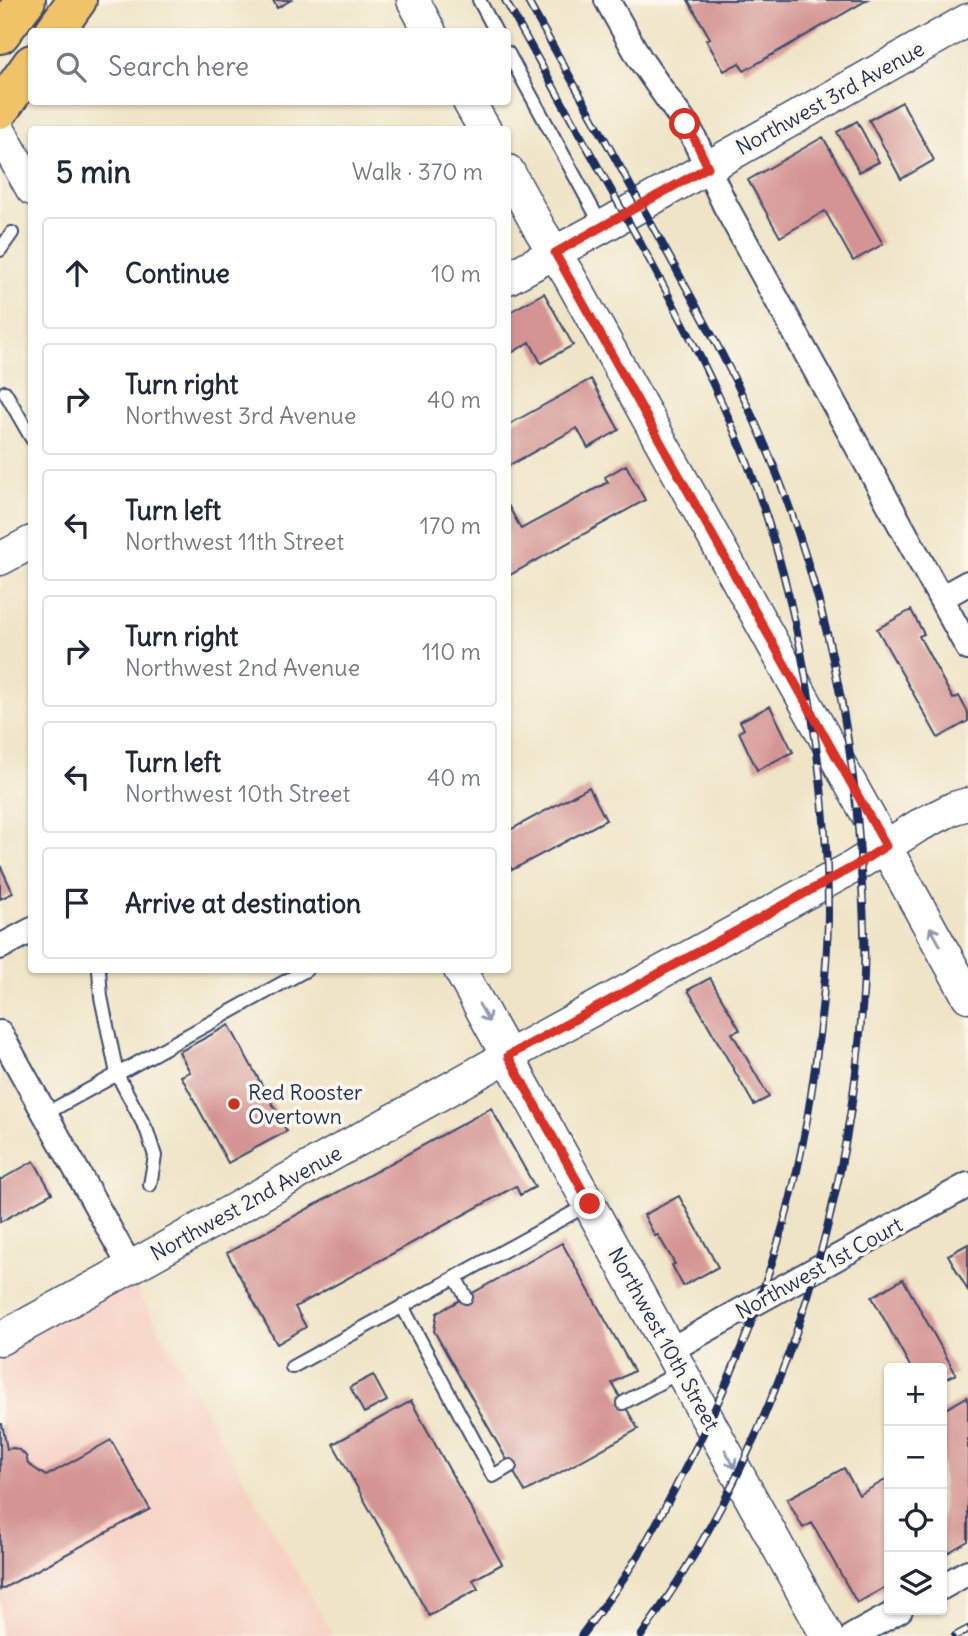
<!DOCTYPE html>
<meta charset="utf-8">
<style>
:root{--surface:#fff;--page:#f6f6f7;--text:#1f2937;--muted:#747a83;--line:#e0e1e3}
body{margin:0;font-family:Delius,sans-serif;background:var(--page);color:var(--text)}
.controls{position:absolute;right:21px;bottom:21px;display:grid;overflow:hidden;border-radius:7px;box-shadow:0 2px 5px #0004}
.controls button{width:63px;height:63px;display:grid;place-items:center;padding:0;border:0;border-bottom:2px solid var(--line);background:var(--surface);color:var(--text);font:35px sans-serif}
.stop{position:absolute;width:21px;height:21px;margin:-16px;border:5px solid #d93025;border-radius:50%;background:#fff}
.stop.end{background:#d93025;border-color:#fff;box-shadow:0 2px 7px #0008}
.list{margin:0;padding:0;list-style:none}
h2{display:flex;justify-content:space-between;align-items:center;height:91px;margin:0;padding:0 28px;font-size:30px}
h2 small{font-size:23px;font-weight:400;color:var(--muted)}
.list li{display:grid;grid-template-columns:46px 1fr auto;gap:21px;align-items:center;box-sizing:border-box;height:112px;margin:0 14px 14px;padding:0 14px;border:2px solid var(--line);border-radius:7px}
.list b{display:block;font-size:26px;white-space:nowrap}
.list p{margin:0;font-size:23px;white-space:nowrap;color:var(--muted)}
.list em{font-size:23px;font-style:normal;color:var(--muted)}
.icon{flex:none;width:38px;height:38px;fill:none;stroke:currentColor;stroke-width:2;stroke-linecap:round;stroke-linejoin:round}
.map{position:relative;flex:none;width:968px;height:1636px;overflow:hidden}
.search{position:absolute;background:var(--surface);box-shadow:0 2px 5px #0004;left:28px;top:28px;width:483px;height:77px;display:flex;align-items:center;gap:18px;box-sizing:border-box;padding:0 24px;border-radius:7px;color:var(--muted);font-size:26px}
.panel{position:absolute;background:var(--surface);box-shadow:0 2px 5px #0004;left:28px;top:126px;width:483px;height:847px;border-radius:7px}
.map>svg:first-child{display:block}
</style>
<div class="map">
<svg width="968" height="1636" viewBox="0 0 968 1636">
<rect width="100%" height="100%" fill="#fbf7ec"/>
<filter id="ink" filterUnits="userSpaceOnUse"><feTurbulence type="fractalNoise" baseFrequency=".0143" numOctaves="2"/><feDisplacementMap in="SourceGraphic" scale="14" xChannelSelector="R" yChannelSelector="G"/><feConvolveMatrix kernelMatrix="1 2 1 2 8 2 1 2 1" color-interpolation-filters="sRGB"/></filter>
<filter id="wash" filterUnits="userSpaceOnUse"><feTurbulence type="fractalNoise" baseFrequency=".00686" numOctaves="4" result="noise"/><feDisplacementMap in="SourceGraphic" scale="28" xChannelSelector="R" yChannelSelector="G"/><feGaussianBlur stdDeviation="1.57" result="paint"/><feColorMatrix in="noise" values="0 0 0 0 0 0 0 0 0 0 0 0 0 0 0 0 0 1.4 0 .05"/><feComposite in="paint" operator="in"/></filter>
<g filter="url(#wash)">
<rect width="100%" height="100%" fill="#efe4c6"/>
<!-- built -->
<path fill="#f6d2c5" d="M130 1277 333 1636H0V1348Z"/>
<g id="blocks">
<!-- building -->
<path fill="#d49493" d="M273 0H291L277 8Z
M688 0H867L744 71 739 63 724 71 706 40 710 38Z
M902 102 934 160 901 179 869 120Z
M857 121 879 162 859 172 837 132Z
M823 137 883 244 853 261 825 211 780 237 748 180Z
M544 293 573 345 541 363 530 342 508 355V313Z
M591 379 619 430 588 448 577 428 508 466V425Z
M626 465 645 500 508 576V505L521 529 608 482 605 477Z
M911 610 924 634 919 636 953 699 959 696 968 713V721L938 738 877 629Z
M770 706 793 752 757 770 739 732 744 729 740 721Z
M589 787 606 820 512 870 508 862V831Z
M0 865 13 893 0 899Z
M710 978 740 1030 732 1033 769 1097 754 1105 688 990Z
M229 1025 287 1131 228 1163 181 1076 190 1072 179 1052Z
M491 1108 535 1187 520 1195 516 1186 295 1307 306 1327 277 1344 227 1253Z
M34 1161 52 1193 0 1222V1180Z
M679 1196 718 1267 683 1286 672 1265 675 1264 658 1235 655 1236 644 1215Z
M562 1243 634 1371 612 1383 638 1429 525 1492 434 1331 437 1313Z
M968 1244V1291L948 1255Z
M903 1279 956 1374 942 1381V1368H911L872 1297Z
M373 1375 387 1401 364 1413 350 1387Z
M967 1397 968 1399V1541L942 1556V1411Z
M411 1401 502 1564 473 1580 478 1589 429 1616 333 1444Z
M0 1424H2L7 1449 14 1448 21 1451 26 1456 28 1464 46 1476 111 1440 150 1509 0 1590Z
M844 1468 859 1495 889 1478V1585L857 1603 812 1523 803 1528 787 1499Z"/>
</g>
</g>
<g filter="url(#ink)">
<use href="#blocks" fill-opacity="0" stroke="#3b4a6e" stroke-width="2"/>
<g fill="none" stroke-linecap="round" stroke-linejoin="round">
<!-- service casing -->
<g stroke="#3b4a6e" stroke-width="16">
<path id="service" d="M479 0 496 32
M508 53 602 226
M0 250 12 233
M5 392 32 439
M99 970 101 997 117 1074 147 1131 155 1156 150 1185
M45 1114 306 970
M455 1277 466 1297
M402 1306 493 1476 510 1466
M292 1367 589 1204
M623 1403 681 1371"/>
</g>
<!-- minor casing -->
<g stroke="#3b4a6e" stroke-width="28">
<path id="minor" d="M607 0 640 59 692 134 725 205 968 648
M941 598 968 583
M0 947 32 930
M0 1033 131 1268
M670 1350 968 1185
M942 1587 968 1572
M853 1636 900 1610"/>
</g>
<!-- tertiary casing -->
<g stroke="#3b4a6e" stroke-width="35">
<path id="tertiary" d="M413 0 430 32
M469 102 485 130
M0 132 32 189
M508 171 539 228 569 276 968 996
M508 278 602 227 968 20
M0 559 32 542
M460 970 827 1636
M0 1339 151 1256 508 1056 853 867 918 826 954 808 968 804"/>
</g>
<!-- motorway casing -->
<g stroke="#3b4a6e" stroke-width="42">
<path id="motorway" d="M54 32 77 0
M0 34 26 0
M0 109 32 64"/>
</g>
<!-- service -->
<use href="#service" stroke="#fff" stroke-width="12"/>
<!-- minor -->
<use href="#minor" stroke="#fff" stroke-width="24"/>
<!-- tertiary -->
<use href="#tertiary" stroke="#fff" stroke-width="32"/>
<!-- motorway -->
<use href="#motorway" stroke="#f1c369" stroke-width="38"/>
<!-- rail casing -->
<g stroke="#1b2f5e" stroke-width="8">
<path id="rail" d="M505 0C544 70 583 139 621 208 667 291 712 374 747 462 778 541 798 625 811 709 821 776 828 844 828 912 828 953 824 994 819 1035 811 1105 799 1176 778 1243 755 1319 725 1393 688 1463 668 1502 648 1542 623 1579 610 1598 595 1617 581 1636
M527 0C573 82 619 164 664 247 702 316 741 386 771 459 824 590 854 730 861 871 864 912 866 953 863 994 850 1219 773 1453 641 1636
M955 1636 968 1629"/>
</g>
<!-- rail -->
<use href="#rail" stroke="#fbf7ec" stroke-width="5" stroke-dasharray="16" stroke-linecap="butt"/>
</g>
<!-- one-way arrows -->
<defs><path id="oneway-shaft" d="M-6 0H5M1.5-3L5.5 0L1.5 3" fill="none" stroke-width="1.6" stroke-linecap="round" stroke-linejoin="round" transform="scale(1.75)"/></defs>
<g stroke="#8d97ae">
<use href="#oneway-shaft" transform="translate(935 936) rotate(-119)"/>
<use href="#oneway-shaft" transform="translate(484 1013) rotate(61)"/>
<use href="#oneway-shaft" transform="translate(730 1459) rotate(61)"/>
</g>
</g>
<g fill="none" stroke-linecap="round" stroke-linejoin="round" filter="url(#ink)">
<!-- route -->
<path stroke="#d93025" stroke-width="9" d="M590 1204 508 1056 853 867 886 846 555 253 708 167 692 134 685 124"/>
</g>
<!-- markers -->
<circle fill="#c8321e" stroke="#fbf7ec" stroke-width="2.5" cx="234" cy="1104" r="7"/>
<g text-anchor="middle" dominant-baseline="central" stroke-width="7" stroke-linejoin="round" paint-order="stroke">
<!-- street labels -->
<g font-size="21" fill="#1b2f5e" stroke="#fbf7ec">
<text transform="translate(830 98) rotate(-29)">Northwest 3rd Avenue</text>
<text transform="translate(246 1203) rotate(-29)">Northwest 2nd Avenue</text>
<text transform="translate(819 1268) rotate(-29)">Northwest 1st Court</text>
<text transform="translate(664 1339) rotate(61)">Northwest 10th Street</text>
</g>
<!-- poi labels -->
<g font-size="21" fill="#1b2f5e" stroke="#fbf7ec" text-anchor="start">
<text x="248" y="1092">Red Rooster<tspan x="248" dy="24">Overtown</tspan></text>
</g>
</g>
</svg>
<div class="controls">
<button>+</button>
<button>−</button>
<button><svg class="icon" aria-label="locate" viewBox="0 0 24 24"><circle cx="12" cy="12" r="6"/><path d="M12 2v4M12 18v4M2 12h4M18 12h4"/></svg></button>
<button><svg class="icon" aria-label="layers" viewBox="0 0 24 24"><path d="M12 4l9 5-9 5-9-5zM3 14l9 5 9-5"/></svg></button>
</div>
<div class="stop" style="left:685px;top:124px"></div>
<div class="stop end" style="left:590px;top:1204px"></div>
<div class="search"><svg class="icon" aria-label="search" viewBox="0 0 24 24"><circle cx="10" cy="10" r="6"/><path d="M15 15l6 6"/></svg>Search here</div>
<section class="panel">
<h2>5 min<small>Walk · 370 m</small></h2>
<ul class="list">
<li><svg class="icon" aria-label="ahead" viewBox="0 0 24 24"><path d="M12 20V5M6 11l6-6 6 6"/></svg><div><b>Continue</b></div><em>10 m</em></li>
<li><svg class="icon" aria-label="right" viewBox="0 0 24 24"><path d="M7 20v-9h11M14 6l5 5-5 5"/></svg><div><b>Turn right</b><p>Northwest 3rd Avenue</p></div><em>40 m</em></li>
<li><svg class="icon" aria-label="left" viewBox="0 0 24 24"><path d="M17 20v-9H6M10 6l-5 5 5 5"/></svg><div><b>Turn left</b><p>Northwest 11th Street</p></div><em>170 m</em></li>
<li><svg class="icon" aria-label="right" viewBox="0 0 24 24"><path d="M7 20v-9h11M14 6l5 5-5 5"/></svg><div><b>Turn right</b><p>Northwest 2nd Avenue</p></div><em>110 m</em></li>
<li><svg class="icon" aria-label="left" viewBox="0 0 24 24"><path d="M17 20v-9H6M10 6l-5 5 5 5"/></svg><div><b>Turn left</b><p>Northwest 10th Street</p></div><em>40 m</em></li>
<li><svg class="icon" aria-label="arrive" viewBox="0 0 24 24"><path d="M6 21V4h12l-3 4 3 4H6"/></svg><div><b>Arrive at destination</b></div></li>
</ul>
</section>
</div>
